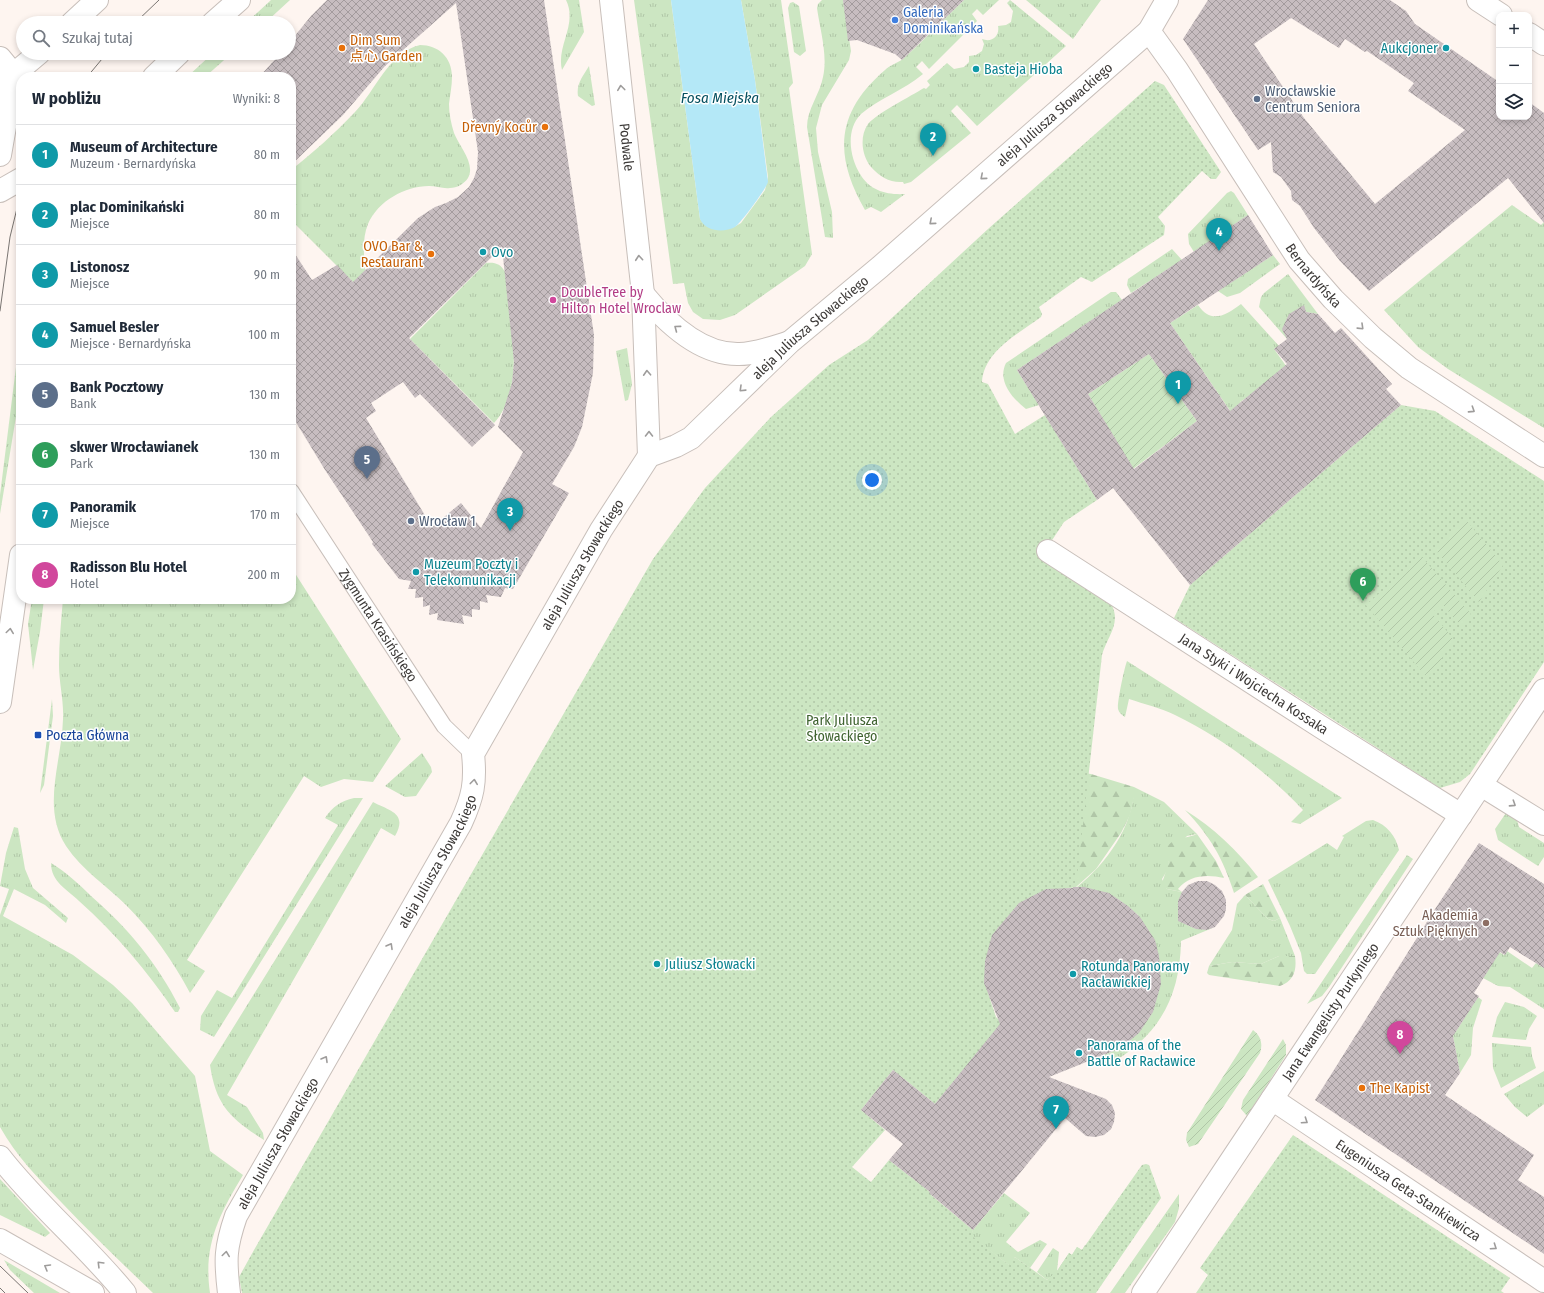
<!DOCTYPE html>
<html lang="pl">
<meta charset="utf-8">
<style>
:root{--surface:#fff;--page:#f6f6f7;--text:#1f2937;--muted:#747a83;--line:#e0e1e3;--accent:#7b5bd5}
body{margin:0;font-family:"Fira Sans Condensed","Noto Sans SC",sans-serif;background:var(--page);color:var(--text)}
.controls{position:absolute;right:12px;top:12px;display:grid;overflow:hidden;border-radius:8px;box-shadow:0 2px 6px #0003}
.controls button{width:36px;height:36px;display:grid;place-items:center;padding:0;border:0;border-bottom:1px solid var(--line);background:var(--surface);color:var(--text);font:20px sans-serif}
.you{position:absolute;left:872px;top:480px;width:14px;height:14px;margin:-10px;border:3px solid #fff;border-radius:50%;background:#1a73e8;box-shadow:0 0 0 6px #1a73e833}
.badge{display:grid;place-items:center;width:26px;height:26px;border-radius:50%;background:var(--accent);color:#fff;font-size:13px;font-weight:700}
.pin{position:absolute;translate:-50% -33px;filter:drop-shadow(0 1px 2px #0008)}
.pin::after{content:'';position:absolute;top:21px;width:14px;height:12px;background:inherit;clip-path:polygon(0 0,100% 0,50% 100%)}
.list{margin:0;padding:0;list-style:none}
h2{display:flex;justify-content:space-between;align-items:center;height:52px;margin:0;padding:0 16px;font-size:17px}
h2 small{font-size:13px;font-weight:400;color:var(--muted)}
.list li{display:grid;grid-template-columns:26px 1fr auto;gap:12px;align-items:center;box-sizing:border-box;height:60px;padding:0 16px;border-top:1px solid var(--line)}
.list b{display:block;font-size:15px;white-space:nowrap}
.list p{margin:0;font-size:13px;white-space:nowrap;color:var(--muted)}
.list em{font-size:13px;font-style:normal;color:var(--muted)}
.icon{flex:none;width:22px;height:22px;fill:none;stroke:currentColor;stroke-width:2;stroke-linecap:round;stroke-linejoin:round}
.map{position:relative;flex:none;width:1544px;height:1293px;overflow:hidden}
.search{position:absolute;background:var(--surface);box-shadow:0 2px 6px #0003;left:16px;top:16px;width:280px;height:44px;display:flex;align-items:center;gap:10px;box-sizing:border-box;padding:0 14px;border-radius:22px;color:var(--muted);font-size:15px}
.panel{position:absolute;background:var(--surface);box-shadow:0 2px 6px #0003;left:16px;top:72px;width:280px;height:532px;border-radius:16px}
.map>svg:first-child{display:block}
</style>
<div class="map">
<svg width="1544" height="1293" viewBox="0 0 1544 1293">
<defs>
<pattern id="grass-tufts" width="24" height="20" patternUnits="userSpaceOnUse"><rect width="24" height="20" fill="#cce6c2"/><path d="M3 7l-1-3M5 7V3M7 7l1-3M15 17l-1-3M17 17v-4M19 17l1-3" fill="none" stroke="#b0c6a7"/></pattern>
<pattern id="forest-firs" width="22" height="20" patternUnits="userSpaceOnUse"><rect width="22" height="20" fill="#cce6c2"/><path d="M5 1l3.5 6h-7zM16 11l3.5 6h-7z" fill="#b0c6a7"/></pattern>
<pattern id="park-dots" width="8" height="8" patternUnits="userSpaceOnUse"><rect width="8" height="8" fill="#cce6c2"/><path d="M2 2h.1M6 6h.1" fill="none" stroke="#b0c6a7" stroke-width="1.8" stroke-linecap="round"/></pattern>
<pattern id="garden-furrows" width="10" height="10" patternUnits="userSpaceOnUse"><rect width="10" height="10" fill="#cce6c2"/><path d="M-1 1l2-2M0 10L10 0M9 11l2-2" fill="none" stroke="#b0c6a7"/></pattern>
<pattern id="building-cross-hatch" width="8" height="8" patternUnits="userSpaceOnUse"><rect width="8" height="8" fill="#c7bdc0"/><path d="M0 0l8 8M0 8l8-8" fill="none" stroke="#a39b9d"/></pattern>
</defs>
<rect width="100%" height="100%" fill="#fef5f0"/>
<!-- grass -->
<path fill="url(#grass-tufts)" d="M271 0H290L265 23H246Z
M566 0H579L584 32 562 70C556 46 578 24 566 0Z
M634 0H671L700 219 719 230 734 227 741 223 765 190 768 177 755 80 741 0H781L793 83 789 88 812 254 805 266 735 315 720 320 703 319 693 312 688 303 684 283 673 284Z
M822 0H843L851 51 849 60 822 105 816 128 818 152 832 212 833 238 825 237 807 127C807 109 820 94 823 77 828 55 820 30 817 8L818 4Z
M964 0H999L983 15 977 9 972 14 977 21 929 69 922 61 916 67 923 74C904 90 878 99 861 114 845 130 850 158 860 174 870 191 887 195 905 194L881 212 871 207 865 210C834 156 835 113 885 70 890 65 897 63 903 59 924 40 944 19 964 0Z
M1010 0 1066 46 977 126 957 105 951 111 971 133 911 182 904 184 903 182C890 183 880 177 871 167 862 156 859 137 868 124 876 114 911 96 924 88L926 89 930 85 927 81 947 63 954 69 964 67 969 62V56L976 55 982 51 984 44 982 39C992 43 1000 36 998 26L1006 25 1011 22 1013 11 1007 3Z
M1026 0H1101L1073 39Z
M793 2 799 6 806 51 800 56 794 52 788 8 790 3Z
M420 45C438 45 452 57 452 77 452 86 450 95 449 104 449 114 451 123 454 133 459 146 476 164 468 178 464 184 457 188 450 188 443 189 436 186 429 186 405 186 378 201 368 224 362 239 364 254 365 269 365 276 362 284 361 290L291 220V170C314 152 335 133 355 112 376 90 388 53 420 45Z
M213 53H232L205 77H187Z
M589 66 595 105 592 106 578 96C576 84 583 76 589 66Z
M1231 191 1234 193 1248 215 1194 252 1189 244 1188 234 1227 193Z
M1512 205 1541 225 1544 222V428L1448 369 1418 347 1384 310Z
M1172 249 1182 260 1131 293 1127 285 1128 279Z
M1273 255 1280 264 1240 293 1227 297 1218 291Z
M486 263C495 262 501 264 505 272 510 317 527 387 494 423L410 339Z
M1288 274 1318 314 1306 312 1303 306 1299 308 1302 314 1294 319 1288 317 1286 321 1291 324 1287 339 1259 307 1261 297 1264 293Z
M1111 292H1116L1122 300 1017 370 1039 405 1026 409C1012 398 997 381 1006 363Z
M1241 304 1279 346 1274 349 1289 370 1240 402 1245 409 1235 418 1170 323 1198 305C1211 324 1225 316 1241 304Z
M21 327V386L0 514V495Z
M627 348 632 384 628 400 625 401 616 351Z
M291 567 401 739 373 782 344 779 321 787 304 776 187 960 205 971 190 993C173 961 152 931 126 905 107 886 82 870 66 846 41 808 62 761 63 719 64 701 59 683 59 665 59 643 61 621 63 599H291Z
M32 599H44L40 632 33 670 28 624Z
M1127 661 1342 798 1300 824 1291 822 1303 810C1267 772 1224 739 1175 715 1161 708 1144 704 1129 699L1125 717C1122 715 1119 713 1118 709 1117 703 1124 669 1127 661Z
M52 699 53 716 44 785 40 793Z
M422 753 431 767 432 772 416 796 405 797 385 786Z
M1134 787 1164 802 1197 834 1187 836 1167 857 1169 862 1168 869 1162 879 1167 889 1182 892C1172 918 1189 936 1215 927L1181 941C1180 1000 1157 1038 1105 1067L1101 1056 1116 1050 1138 915 1118 899 1077 887C1106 864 1134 826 1134 787Z
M354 798H363L214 1037 200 1030 201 1016 217 990 232 998 338 825 325 818C333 806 341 801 354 798Z
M373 802C390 811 408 813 395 836L381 828 227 1095 247 1107 263 1133 264 1140C231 1119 216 1106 210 1065Z
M1506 813 1517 820 1519 827 1544 843V857L1538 866 1498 840 1495 829Z
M1373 820C1387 825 1396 836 1399 850L1315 974H1307L1304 971 1301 953 1290 926 1268 880 1327 843 1337 850 1344 837 1342 836 1366 821Z
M14 827 18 828 25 869 33 888 68 918 66 923 45 905 14 889 3 916 73 955 113 985 132 1003 195 1076 210 1151 243 1175C219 1215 203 1245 210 1293H153C122 1263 91 1234 62 1203 39 1179 16 1156 0 1127V915L9 889 0 886 6 853Z
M1407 855 1413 859 1329 987 1322 996 1307 1004Z
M51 863C66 872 79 884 91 896 129 929 157 963 180 1008L178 1012H175C147 971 116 934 79 901 67 889 51 882 51 863Z
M1245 895 1268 919 1274 921 1280 918 1295 956H1279L1261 964 1232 962 1209 966 1232 930 1237 904Z
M1485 943 1504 955 1507 951 1532 968 1536 963 1544 968V1009L1510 987 1498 986 1483 978Z
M1478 997 1482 1000 1473 1028 1471 1055 1460 1073 1453 1036Z
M1505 1002 1524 1007 1537 1016 1529 1029 1526 1040 1492 1037 1497 1017Z
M1492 1043 1531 1047 1532 1056 1536 1068 1501 1088 1493 1068Z
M1544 1071V1104L1527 1117 1515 1107 1504 1094Z
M0 1179 50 1233 45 1237 0 1215Z
M1004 1193 1030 1213 1006 1242 1018 1252 1040 1240 1047 1244 1030 1268 1015 1257 1010 1266 971 1236 973 1230Z
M1179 1194V1208L1175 1222 1125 1293H1110Z
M1085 1245 1088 1248 1047 1280 1037 1272 1053 1248 1059 1252 1057 1271 1069 1253 1072 1255 1077 1247 1082 1250Z
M4 1260 60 1293H34L10 1270Z"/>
<!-- forest -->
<path fill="url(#forest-firs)" d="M1071 771 1091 774 1134 787V797L1130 815 1121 833 1096 869 1076 887 1055 890 1000 928 998 927 997 929 999 930 948 940Z
M1185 810C1214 828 1237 850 1258 877L1234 893C1223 858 1210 836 1185 810Z
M1197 834 1216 861 1224 878C1207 874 1189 875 1178 889L1182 892 1167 889 1162 883 1169 862 1163 855C1172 834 1181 841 1197 834Z
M1263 884 1280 918 1274 921 1268 919 1245 895Z
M1279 956H1295C1297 970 1294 981 1280 986L1209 975 1207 973 1209 966 1232 962 1261 964Z"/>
<!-- park -->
<path fill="url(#park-dots)" d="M1155 81 1164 85 1221 172 1216 179H1211L1202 171 1158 217 1165 226 1164 235 1092 282 1081 277 1039 307 1042 314 1041 317C1018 334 984 351 982 382L988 384 1015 434 1045 415 1097 500 1064 522 1043 554 1111 604C1122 623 1107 637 1102 655L1076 887 1055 890 1000 928 998 927 988 993 996 1017 1002 1023 935 1104 893 1070 861 1110 885 1130 852 1167 871 1182 889 1160 930 1192 931 1195 973 1230 972 1236 1009 1265 1015 1257 1047 1280 1057 1271 1069 1253 1072 1255 1077 1247 1082 1250 1142 1165 1146 1164 1149 1165 1161 1198 1096 1293H242L239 1277 254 1250 653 559 705 488 771 417 829 365 868 340 988 229Z
M1401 405 1435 411 1544 481V662L1470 774 1460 782 1440 788 1174 618 1190 585Z
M1293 1135 1510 1278 1501 1291 1504 1293H1196L1208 1275 1200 1268Z"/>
<!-- garden -->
<path fill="url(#garden-furrows)" d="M1149 354 1197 421 1133 469 1088 394Z
M1466 520 1503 565 1479 602 1434 548Z
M1422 557 1471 614 1462 627 1442 604 1432 613 1454 640 1428 679 1366 605Z
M1253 1030C1261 1036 1263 1044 1260 1053L1198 1144 1189 1147 1186 1140 1187 1133Z
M1283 1039 1286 1045V1055L1247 1116 1241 1109 1243 1100Z"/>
<!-- water -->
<path fill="#b4e8f7" d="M671 0H741L755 80 768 182C766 189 741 223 735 227 724 233 706 232 700 219Z"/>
<!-- building -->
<path fill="url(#building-cross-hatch)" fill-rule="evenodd" d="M327 0H544L594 335 593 373 582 427 574 447 552 484 569 493 513 589 505 588 501 597 486 595 488 603 480 601V610L472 609V617L462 615 464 624 437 620 438 613 429 615 430 605 423 607V597L415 598 416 589H408L411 581 399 579 372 544 373 542 325 470 291 414V248L312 280 337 265 353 282 418 218 435 207 446 203 458 197 469 187 474 178 477 169 478 152 456 3 385 66 343 115 291 165V77H259L281 53H289V43L311 16ZM502 247 514 362 512 383 498 427 523 452 481 528 461 503 432 527 366 418 376 411 371 403 403 382 415 398 420 394 472 447 495 425 409 338Z
M843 0H964L902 60 895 54 857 40 848 41Z
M1208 0H1390L1400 7 1406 11 1415 24 1499 82V117H1529V102L1544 113V223L1508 178 1369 291 1340 261 1314 228 1300 206 1292 200 1291 191 1281 177 1273 172 1271 142 1258 150 1183 39ZM1291 18 1339 48 1345 39 1365 52 1367 51 1414 83 1408 91 1465 130 1375 204 1304 118 1254 44Z
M1248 215 1273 255 1170 323 1230 411 1287 364 1274 349 1287 339 1282 329 1289 314 1304 305 1306 312 1318 314 1335 333 1341 328 1392 384 1386 389 1401 405 1190 585 1113 488 1097 500 1017 370ZM1149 354 1197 421 1134 469 1088 394Z
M1479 843 1544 884V968L1510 947 1505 955 1500 952 1474 993 1479 996 1453 1036 1460 1073 1445 1095 1534 1155 1518 1180 1544 1197V1254L1315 1100 1437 906Z
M1198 881H1207L1215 885 1222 891 1226 900V909L1224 916 1215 927 1207 930 1196 929 1178 921V901L1182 892 1188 885Z
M1073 887H1084L1109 893 1128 906 1140 917 1155 940 1159 956 1161 984 1153 1012 1139 1033 1121 1048 1049 1077 1106 1099 1112 1105 1115 1113 1114 1122 1111 1129 1104 1135 1095 1137 1086 1136 1065 1118 973 1230 929 1193 930 1192 889 1160 903 1144 861 1110 893 1070 935 1104 1000 1024 984 983 985 961 992 935 1019 903 1046 889 1073 888Z"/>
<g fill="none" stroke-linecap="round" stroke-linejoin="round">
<!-- lane casing -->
<g stroke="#c8bfba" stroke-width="17">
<g id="lane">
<path id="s1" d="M291 491 444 726 473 754"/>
</g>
</g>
<!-- street casing -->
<g stroke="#c8bfba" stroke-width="24">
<g id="street">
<path id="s2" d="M611 0 643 294 649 456"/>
<path id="s3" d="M1149 31 1177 70 1299 260 1333 299 1373 338 1409 368 1544 456"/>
<path d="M643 294C666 322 700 355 739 354 755 354 771 348 787 343"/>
<path id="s4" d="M1048 551 1321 727 1461 815"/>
<path d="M1481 785 1544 824"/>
<path id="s5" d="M1272 1099 1544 1281"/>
<path id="s6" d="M229 1293C225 1260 225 1248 236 1216L461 823C473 797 476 782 473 754L601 530 649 456 676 446 691 438 790 342 880 267 1149 31 1167 0"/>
</g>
</g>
<!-- secondary casing -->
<g stroke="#c8bfba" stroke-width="24">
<g id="secondary">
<path d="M1478 0 1501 15"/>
<path d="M72 23 97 0"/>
<path d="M213 23 239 0"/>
<path d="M1529 34 1544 44"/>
<path d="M0 58 14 75 21 79"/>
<path d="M154 77 179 53"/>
<path d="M1 85 39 53"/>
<path d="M0 155 14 75"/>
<path d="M0 191 21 179"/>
<path d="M0 702 21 555"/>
<path d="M0 1157C38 1206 86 1245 125 1293"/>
<path d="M0 1240 93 1293"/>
<path id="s7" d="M1143 1293 1544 690"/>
</g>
</g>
<!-- lane -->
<use href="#lane" stroke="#fff" stroke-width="15"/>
<!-- street -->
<use href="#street" stroke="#fff" stroke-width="22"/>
<!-- secondary -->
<use href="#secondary" stroke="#fff" stroke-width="22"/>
<!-- tram -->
<path stroke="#7a7572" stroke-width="1" d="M135 23 159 0
M87 77 107 53
M0 311 10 237 21 192
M0 1266 28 1293
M0 1288 5 1293"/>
</g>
<!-- one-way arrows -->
<defs><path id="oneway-chevron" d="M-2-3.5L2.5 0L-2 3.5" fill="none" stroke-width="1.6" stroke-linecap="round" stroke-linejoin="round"/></defs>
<g stroke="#9e9c9b">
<use href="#oneway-chevron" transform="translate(621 88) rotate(-97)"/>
<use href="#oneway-chevron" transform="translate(983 177) rotate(139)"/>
<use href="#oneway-chevron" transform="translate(932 222) rotate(139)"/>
<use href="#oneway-chevron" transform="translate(639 258) rotate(-95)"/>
<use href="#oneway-chevron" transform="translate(1361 327) rotate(44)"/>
<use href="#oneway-chevron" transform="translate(677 328) rotate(-143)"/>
<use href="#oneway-chevron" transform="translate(647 373) rotate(-93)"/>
<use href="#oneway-chevron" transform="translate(742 389) rotate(136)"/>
<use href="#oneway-chevron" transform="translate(1472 410) rotate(33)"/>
<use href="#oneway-chevron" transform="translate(649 434) rotate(-90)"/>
<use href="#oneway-chevron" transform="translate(10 631) rotate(-82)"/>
<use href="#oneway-chevron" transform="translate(474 782) rotate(-83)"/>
<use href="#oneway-chevron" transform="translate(1513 804) rotate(33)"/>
<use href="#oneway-chevron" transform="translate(390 946) rotate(-60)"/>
<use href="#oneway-chevron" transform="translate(325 1059) rotate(-60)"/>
<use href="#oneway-chevron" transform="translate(1305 1121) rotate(34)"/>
<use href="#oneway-chevron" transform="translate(1494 1247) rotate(34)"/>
<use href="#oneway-chevron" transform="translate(226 1254) rotate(-82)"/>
<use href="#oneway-chevron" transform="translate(100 1264) rotate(-135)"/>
<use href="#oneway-chevron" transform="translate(47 1267) rotate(-150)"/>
</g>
<!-- markers -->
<circle fill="#3f7fe0" stroke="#fff" stroke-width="1.5" cx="895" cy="20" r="4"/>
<g fill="#e8710a" stroke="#fff" stroke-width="1.5">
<circle cx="342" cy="48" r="4"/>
<circle cx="545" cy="127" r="4"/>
<circle cx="431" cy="254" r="4"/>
<circle cx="1362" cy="1088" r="4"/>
</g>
<g fill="#0f9aa8" stroke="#fff" stroke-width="1.5">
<circle cx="1446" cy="48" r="4"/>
<circle cx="976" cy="69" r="4"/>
<circle cx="483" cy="252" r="4"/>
<circle cx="416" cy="572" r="4"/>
<circle cx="657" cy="964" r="4"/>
<circle cx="1073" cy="974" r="4"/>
<circle cx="1079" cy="1053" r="4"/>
</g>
<g fill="#5c6f8a" stroke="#fff" stroke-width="1.5">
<circle cx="1257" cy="99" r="4"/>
<circle cx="411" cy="521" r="4"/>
</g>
<circle fill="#d1479c" stroke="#fff" stroke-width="1.5" cx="553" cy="300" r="4"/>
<rect fill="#1a4fb4" stroke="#fff" stroke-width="1.5" x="34" y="731" width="8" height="8" rx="2"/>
<circle fill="#8d6e63" stroke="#fff" stroke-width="1.5" cx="1486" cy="923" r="4"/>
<g text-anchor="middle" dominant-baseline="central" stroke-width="3" stroke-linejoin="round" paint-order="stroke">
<!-- shop labels -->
<g font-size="14" fill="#366cbe" stroke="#fff" text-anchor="start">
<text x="903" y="12">Galeria<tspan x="903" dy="16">Dominikańska</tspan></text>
</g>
<!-- food labels -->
<g font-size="14" fill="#c56008" stroke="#fff" text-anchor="start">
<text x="350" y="40">Dim Sum<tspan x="350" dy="16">点心 Garden</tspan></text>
<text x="537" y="127" text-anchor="end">Dřevný Kocůr</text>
<text x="423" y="246" text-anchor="end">OVO Bar &amp;<tspan x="423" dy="16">Restaurant</tspan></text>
<text x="1370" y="1088">The Kapist</text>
</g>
<!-- culture labels -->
<g font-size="14" fill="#0d838f" stroke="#fff" text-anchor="start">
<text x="1438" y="48" text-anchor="end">Aukcjoner</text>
<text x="984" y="69">Basteja Hioba</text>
<text x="491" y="252">Ovo</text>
<text x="424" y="564">Muzeum Poczty i<tspan x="424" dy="16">Telekomunikacji</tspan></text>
<text x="665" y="964">Juliusz Słowacki</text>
<text x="1081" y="966">Rotunda Panoramy<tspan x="1081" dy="16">Racławickiej</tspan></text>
<text x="1087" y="1045">Panorama of the<tspan x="1087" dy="16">Battle of Racławice</tspan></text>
</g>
<!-- service labels -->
<g font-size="14" fill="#4e5e75" stroke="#fff" text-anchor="start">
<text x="1265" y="91">Wrocławskie<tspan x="1265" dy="16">Centrum Seniora</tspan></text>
<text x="419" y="521">Wrocław 1</text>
</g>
<!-- street labels -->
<g font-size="14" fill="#3c3937" stroke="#fff">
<text stroke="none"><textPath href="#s6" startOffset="1481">aleja Juliusza Słowackiego</textPath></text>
<text stroke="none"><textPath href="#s2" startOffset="148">Podwale</textPath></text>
<text stroke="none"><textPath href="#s3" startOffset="295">Bernardyńska</textPath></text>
<text stroke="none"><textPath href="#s6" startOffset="1157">aleja Juliusza Słowackiego</textPath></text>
<text stroke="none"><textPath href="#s6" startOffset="821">aleja Juliusza Słowackiego</textPath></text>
<text stroke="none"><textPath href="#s1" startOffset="160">Zygmunta Krasińskiego</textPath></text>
<text stroke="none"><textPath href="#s4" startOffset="245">Jana Styki i Wojciecha Kossaka</textPath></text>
<text stroke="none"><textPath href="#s6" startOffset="486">aleja Juliusza Słowackiego</textPath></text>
<text stroke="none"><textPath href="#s7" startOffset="338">Jana Ewangelisty Purkyniego</textPath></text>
<text stroke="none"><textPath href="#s6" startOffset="162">aleja Juliusza Słowackiego</textPath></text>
<text stroke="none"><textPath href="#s5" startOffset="164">Eugeniusza Geta-Stankiewicza</textPath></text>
</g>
<!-- hotel labels -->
<g font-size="14" fill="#b23c85" stroke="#fff" text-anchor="start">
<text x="561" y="292">DoubleTree by<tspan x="561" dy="16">Hilton Hotel Wroclaw</tspan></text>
</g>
<!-- park labels -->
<g font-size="14" fill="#3f6330" stroke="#fff">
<text x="842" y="720">Park Juliusza<tspan x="842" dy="16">Słowackiego</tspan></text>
</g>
<!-- transit labels -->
<g font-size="14" fill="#164399" stroke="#fff" text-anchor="start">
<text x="46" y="735">Poczta Główna</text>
</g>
<!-- education labels -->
<g font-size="14" fill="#785e54" stroke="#fff" text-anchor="end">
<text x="1478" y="915">Akademia<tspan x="1478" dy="16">Sztuk Pięknych</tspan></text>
</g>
<!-- water labels -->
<g font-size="15" font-style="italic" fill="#055060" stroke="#fff">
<text x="720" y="98">Fosa Miejska</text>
</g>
</g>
</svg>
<div class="controls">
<button>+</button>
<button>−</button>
<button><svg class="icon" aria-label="layers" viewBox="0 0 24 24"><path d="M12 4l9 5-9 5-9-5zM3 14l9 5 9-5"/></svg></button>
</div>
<div class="you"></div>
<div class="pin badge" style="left:1178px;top:404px;background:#0f9aa8">1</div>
<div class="pin badge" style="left:933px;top:156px;background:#0f9aa8">2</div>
<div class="pin badge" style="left:510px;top:531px;background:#0f9aa8">3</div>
<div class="pin badge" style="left:1219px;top:251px;background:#0f9aa8">4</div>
<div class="pin badge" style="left:367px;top:479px;background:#5c6f8a">5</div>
<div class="pin badge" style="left:1363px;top:601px;background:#2e9e5b">6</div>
<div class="pin badge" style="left:1056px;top:1129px;background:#0f9aa8">7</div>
<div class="pin badge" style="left:1400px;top:1054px;background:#d1479c">8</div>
<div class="search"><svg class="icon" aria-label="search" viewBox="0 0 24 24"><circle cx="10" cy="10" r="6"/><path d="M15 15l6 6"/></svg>Szukaj tutaj</div>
<section class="panel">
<h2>W pobliżu<small>Wyniki: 8</small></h2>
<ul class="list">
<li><span class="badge" style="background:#0f9aa8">1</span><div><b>Museum of Architecture</b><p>Muzeum · Bernardyńska</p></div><em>80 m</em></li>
<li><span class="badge" style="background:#0f9aa8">2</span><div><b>plac Dominikański</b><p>Miejsce</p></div><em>80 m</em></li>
<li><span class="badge" style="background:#0f9aa8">3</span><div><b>Listonosz</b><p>Miejsce</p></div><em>90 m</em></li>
<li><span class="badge" style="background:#0f9aa8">4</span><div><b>Samuel Besler</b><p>Miejsce · Bernardyńska</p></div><em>100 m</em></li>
<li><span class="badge" style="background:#5c6f8a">5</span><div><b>Bank Pocztowy</b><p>Bank</p></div><em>130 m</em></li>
<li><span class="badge" style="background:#2e9e5b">6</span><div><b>skwer Wrocławianek</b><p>Park</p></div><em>130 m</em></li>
<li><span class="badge" style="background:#0f9aa8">7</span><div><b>Panoramik</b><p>Miejsce</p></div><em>170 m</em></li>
<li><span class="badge" style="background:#d1479c">8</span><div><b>Radisson Blu Hotel</b><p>Hotel</p></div><em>200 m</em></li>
</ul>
</section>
</div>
